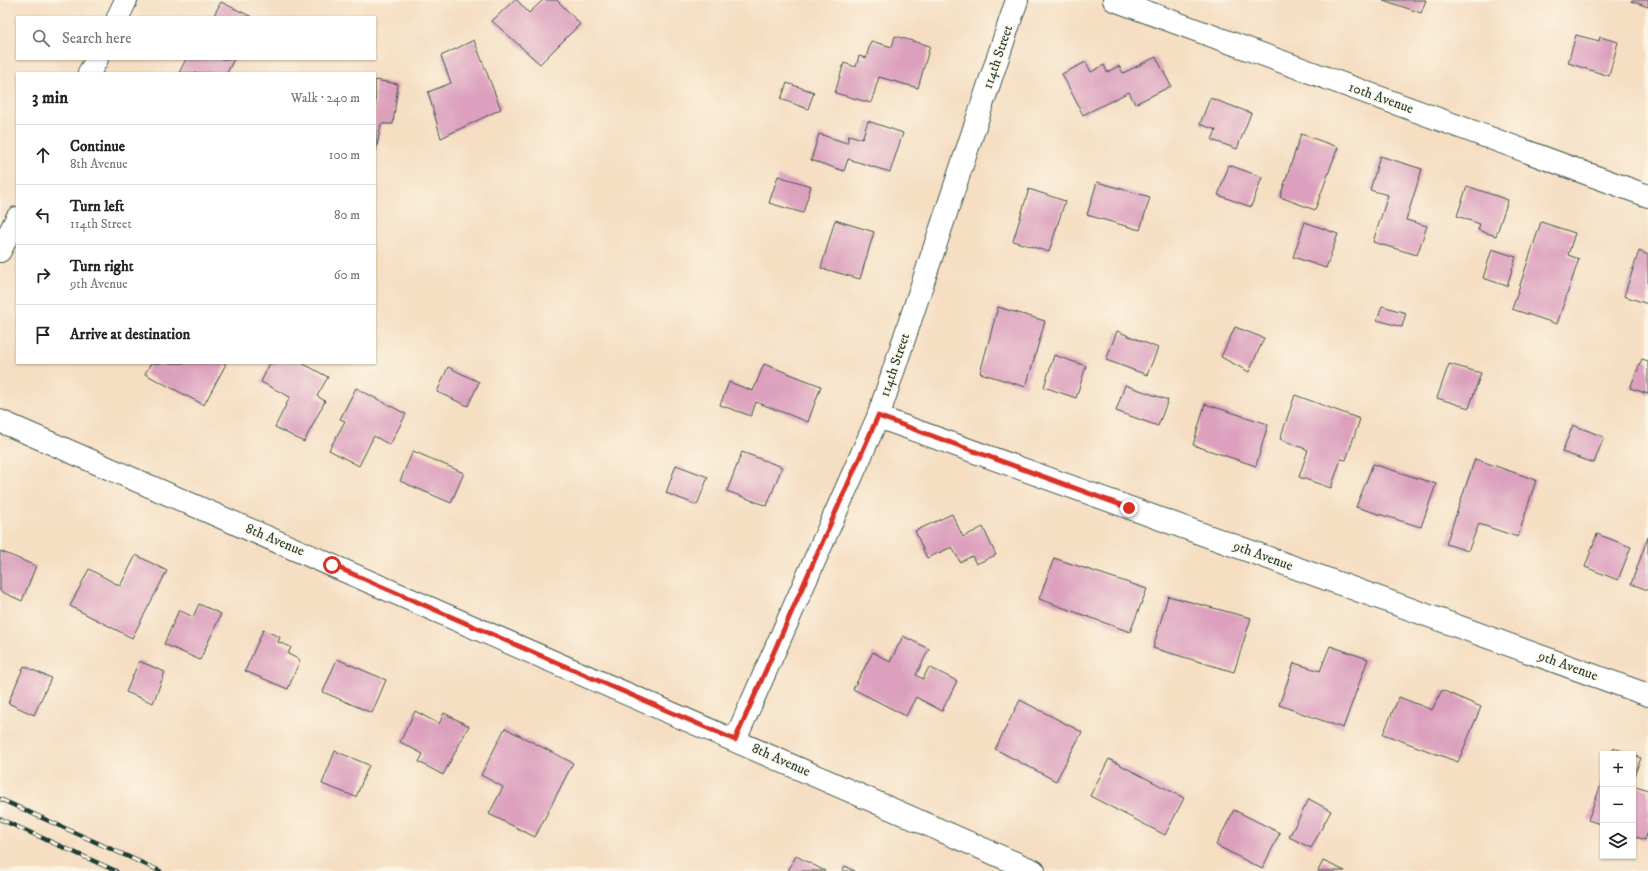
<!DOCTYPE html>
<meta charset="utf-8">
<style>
:root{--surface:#fff;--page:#f6f6f6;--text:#222;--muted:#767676;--line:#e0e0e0}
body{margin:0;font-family:"IM FELL DW Pica",serif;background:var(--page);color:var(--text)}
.controls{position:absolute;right:12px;bottom:12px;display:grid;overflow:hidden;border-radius:0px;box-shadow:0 1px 3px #0004}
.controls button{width:36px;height:36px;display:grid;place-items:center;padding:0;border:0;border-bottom:1px solid var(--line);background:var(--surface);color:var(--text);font:20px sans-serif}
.stop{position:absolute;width:12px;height:12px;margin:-9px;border:3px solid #d93025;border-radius:50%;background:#fff}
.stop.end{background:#d93025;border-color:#fff;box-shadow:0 1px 4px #0008}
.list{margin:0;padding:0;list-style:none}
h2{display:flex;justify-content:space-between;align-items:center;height:52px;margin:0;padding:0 16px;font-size:17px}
h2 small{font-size:13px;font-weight:400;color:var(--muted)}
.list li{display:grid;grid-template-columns:26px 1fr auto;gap:12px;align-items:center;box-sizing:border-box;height:60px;padding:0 16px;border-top:1px solid var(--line)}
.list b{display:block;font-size:15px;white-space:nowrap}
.list p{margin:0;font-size:13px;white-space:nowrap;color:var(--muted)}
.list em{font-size:13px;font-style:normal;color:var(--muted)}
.icon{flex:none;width:22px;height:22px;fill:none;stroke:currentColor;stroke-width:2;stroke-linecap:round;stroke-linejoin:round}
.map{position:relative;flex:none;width:1648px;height:871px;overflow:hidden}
.search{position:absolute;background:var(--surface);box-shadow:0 1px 3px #0004;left:16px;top:16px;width:360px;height:44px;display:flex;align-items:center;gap:10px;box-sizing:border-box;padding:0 14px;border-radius:0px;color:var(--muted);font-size:15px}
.panel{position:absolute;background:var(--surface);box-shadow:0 1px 3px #0004;left:16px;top:72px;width:360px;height:292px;border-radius:0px}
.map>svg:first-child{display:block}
</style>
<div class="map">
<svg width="1648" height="871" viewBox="0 0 1648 871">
<rect width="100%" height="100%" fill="#fcf5e5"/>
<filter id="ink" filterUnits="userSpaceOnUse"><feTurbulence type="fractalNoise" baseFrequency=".025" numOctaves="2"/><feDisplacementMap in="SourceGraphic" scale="8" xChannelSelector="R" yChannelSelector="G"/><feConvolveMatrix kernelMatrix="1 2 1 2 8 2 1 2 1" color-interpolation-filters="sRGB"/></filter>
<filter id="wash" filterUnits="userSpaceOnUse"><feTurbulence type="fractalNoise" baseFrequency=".012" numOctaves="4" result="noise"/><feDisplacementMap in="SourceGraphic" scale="16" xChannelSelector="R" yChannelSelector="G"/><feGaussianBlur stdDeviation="0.9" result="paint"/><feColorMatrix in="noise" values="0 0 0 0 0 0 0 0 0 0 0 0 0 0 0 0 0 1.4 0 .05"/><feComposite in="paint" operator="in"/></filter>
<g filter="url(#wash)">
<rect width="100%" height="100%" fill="#f5dec2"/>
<g id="blocks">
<!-- building -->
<path fill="#dca0be" d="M514 0H517L529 13 543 0H557L580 24 540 64 492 21Z
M1383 0H1426L1421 13Z
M1632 0H1648V7L1631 1Z
M221 2 252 17H213Z
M1576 35 1599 41 1600 37 1618 42 1609 76 1568 63Z
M895 36 930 46 918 88 879 77 871 103 835 93 844 63 856 67 859 56 866 58 871 41 892 47Z
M474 40 501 109 441 138 428 92 451 83 441 56Z
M1156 57 1171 86 1135 104 1129 92 1083 115 1062 74 1086 62 1091 72 1104 65 1107 72 1119 66 1123 73Z
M186 59H234L227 73H179Z
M375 80 398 84 393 124H381L376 152Z
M787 83 814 92 808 109 781 99Z
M1210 98 1251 113 1237 149 1212 140 1216 130 1200 124Z
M868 121 903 133 890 172 848 159 844 171 811 160 819 134 847 143 849 135 862 139Z
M1301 134 1338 147 1315 210 1280 197Z
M1380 156 1422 169 1406 220 1427 226 1417 255 1373 242 1388 195 1370 190Z
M1229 165 1262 177 1251 207 1218 195Z
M778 176 811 186 803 213 769 203Z
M1097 182 1150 197 1140 230 1087 215Z
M1467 186 1508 200 1496 236 1478 230 1480 224 1457 216Z
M1029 189 1065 201 1049 252 1013 241Z
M835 220 874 232 860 279 821 268Z
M1305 222 1338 234 1326 268 1293 257Z
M1541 222 1575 233 1568 255 1579 259 1557 324 1512 309Z
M1492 249 1516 257 1507 286 1483 278Z
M1639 251 1648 255V304L1624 296Z
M1382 306 1406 313 1402 327 1377 320Z
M998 307 1045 321 1026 387 980 373Z
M1235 327 1264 338 1249 372 1221 357Z
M1117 331 1158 348 1147 375 1106 360Z
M1054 355 1086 366 1076 398 1044 387Z
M1642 359 1648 361V394L1630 388Z
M151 363H224L226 364 204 405 145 374Z
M270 363H302L328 377 317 396 325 401 304 442 275 427 290 397 261 382Z
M764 364 821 386 808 422 756 402 751 416 720 405 729 382 753 391Z
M1449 364 1481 373 1469 408 1437 398Z
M448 367 479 382 468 406 437 392Z
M1125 385 1168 400 1158 426 1116 411Z
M356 388 406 414 390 445 374 436 359 466 329 450 345 421 340 419Z
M1295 395 1360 419 1346 460 1341 459 1331 488 1299 477 1308 450 1280 439Z
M1205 404 1268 424 1256 466 1193 445Z
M1573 425 1604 437 1594 463 1562 452Z
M413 451 464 473 451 503 400 481Z
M742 452 782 467 767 506 727 491Z
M1475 459 1536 480 1518 537 1479 524 1468 551 1446 544Z
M1373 464 1436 484 1421 527 1356 507Z
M676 465 708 477 697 505 666 493Z
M952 514 963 537 983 527 996 555 976 564 972 556 960 562 952 547 927 558 915 531Z
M1597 534 1631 547 1618 580 1585 567Z
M1648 537V590L1631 584Z
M0 551 36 566 22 601 0 591Z
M136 555 167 571 132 638 70 606 89 569 120 586Z
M1054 558 1147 589 1130 632 1039 599Z
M1168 596 1251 618 1234 672 1153 648Z
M199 604 221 614 200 660 164 644 179 610 193 617Z
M263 630 280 637 278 642 291 647 288 654 300 660 288 689 245 671Z
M903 636 929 649 916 675 923 679 929 667 957 681 942 711 916 697 906 716 853 689 873 652 890 662Z
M1330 646 1368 659 1343 728 1279 705 1294 663 1320 671Z
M337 659 386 680 372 713 323 692Z
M139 661 165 672 153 703 126 692Z
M24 666 51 678 34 715 8 703Z
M1442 690 1481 707 1458 762 1383 734 1399 697 1432 710Z
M1020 700 1082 732 1056 781 995 749Z
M415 711 439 724 444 713 469 726 443 775 419 762 423 754 400 742Z
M505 728 573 763 535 837 489 814 503 787 481 775Z
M1614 748 1630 754H1612Z
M335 751 369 765 356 797 322 784Z
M1633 755 1641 758 1633 779Z
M1109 759 1184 798 1165 835 1090 796Z
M1603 779V825L1588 820Z
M1633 785 1648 790V831L1645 840 1633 836Z
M1309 799 1331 811 1311 848 1289 837Z
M1234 810 1280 833 1262 869 1216 845Z
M796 856 825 871H788Z
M1323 861 1345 871H1318Z
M845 866 855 871H842Z"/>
</g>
</g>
<g filter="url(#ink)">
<use href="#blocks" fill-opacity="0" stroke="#3f5549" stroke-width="1"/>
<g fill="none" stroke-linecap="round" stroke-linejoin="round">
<!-- street casing -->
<g stroke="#3f5549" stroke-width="24">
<path id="street" d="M1114 0 1648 196
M118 17 126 0
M89 73 97 59
M0 251 17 218
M878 417 1648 695
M0 421 1034 871
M735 740 878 417 1017 0"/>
</g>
<!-- street -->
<use href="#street" stroke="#fff" stroke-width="22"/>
<!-- rail casing -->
<g stroke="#1f3d34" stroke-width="4.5">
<path id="rail" d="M0 799 160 871
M0 819 116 871"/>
</g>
<!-- rail -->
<use href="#rail" stroke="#fcf5e5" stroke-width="3" stroke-dasharray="9" stroke-linecap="butt"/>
</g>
</g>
<g fill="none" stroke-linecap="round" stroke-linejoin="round" filter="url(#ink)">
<!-- route -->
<path stroke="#d93025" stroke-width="5" d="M332 565 735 740 878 416 1129 508"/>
</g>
<g text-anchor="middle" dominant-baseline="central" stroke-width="3" stroke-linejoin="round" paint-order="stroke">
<!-- street labels -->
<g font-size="14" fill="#1f3d34" stroke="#fcf5e5">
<text transform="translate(998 57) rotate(-71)">114th Street</text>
<text transform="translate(1381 98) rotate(20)">10th Avenue</text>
<text transform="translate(895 365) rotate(-71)">114th Street</text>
<text transform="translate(275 540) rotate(23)">8th Avenue</text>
<text transform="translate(1263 556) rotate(20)">9th Avenue</text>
<text transform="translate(1568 666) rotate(20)">9th Avenue</text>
<text transform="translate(781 760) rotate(24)">8th Avenue</text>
</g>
</g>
</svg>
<div class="controls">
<button>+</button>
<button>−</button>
<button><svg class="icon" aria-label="layers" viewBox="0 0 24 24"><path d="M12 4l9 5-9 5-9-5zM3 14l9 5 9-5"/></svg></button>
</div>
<div class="stop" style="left:332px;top:565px"></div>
<div class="stop end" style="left:1129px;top:508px"></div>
<div class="search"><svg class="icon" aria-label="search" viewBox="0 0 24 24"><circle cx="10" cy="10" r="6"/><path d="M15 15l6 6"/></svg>Search here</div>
<section class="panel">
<h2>3 min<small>Walk · 240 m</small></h2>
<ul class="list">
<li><svg class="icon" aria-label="ahead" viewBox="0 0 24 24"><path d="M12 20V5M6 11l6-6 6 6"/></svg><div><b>Continue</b><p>8th Avenue</p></div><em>100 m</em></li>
<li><svg class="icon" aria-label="left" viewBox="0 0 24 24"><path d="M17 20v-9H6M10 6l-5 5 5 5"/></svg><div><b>Turn left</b><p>114th Street</p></div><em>80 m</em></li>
<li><svg class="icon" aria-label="right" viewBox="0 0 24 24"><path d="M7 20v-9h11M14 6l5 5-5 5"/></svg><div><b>Turn right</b><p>9th Avenue</p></div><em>60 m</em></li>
<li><svg class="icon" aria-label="arrive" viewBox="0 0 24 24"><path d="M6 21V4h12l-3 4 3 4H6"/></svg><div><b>Arrive at destination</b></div></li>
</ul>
</section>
</div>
